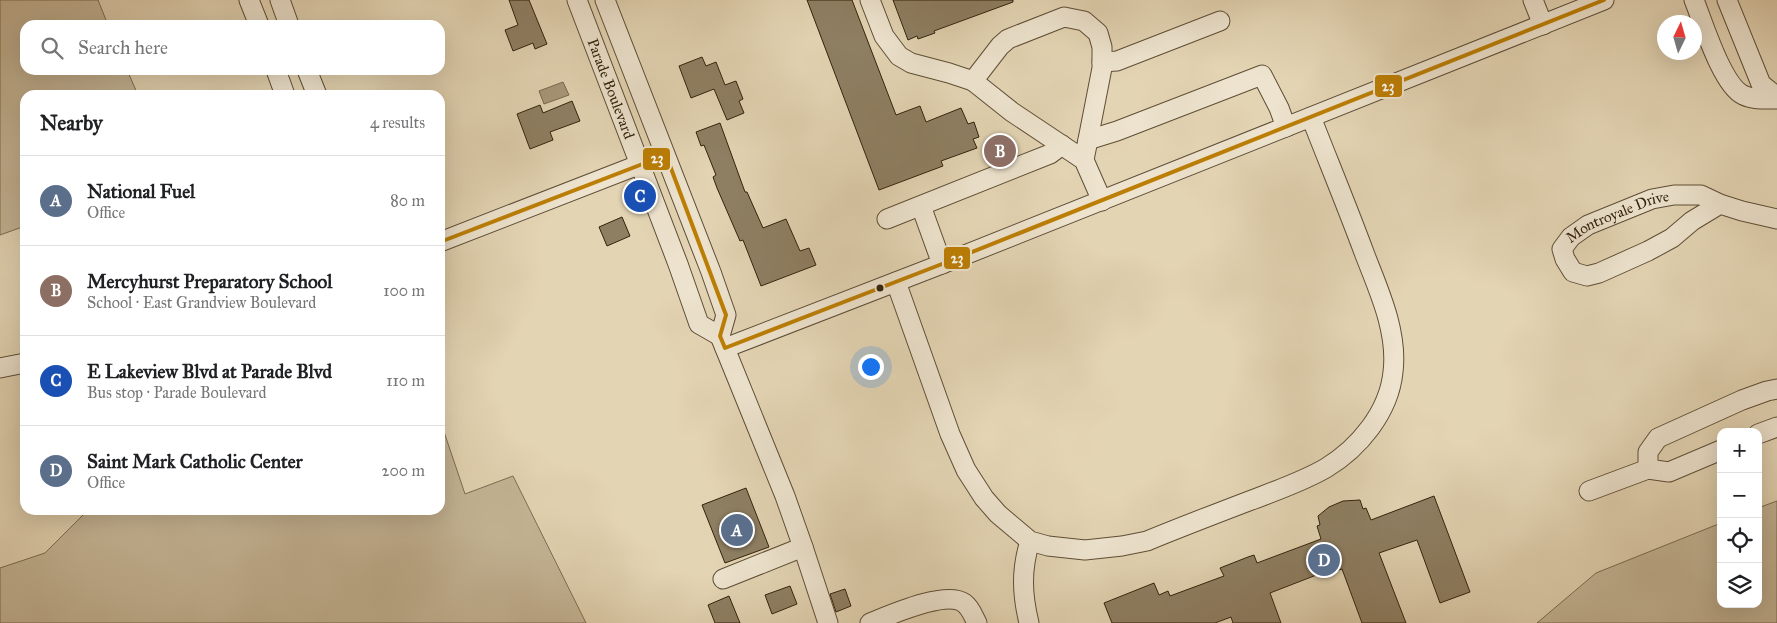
<!DOCTYPE html>
<meta charset="utf-8">
<style>
:root{--surface:#fff;--page:#f6f6f6;--text:#202124;--muted:#757577;--line:#e0e0e0;--accent:#ea580c}
body{margin:0;font-family:"IM FELL Great Primer",serif;background:var(--page);color:var(--text)}
.controls{position:absolute;right:15px;bottom:15px;display:grid;overflow:hidden;border-radius:10px;box-shadow:0 5px 20px #0002}
.controls button{width:45px;height:45px;display:grid;place-items:center;padding:0;border:0;border-bottom:1px solid var(--line);background:var(--surface);color:var(--text);font:25px sans-serif}
.compass{position:absolute;left:1657px;top:15px;width:45px;height:45px;border-radius:50%;background:var(--surface);box-shadow:0 5px 20px #0002;rotate:5deg}
.you{position:absolute;left:870px;top:366px;width:18px;height:18px;margin:-12px;border:4px solid #fff;border-radius:50%;background:#1a73e8;box-shadow:0 0 0 8px #1a73e833}
.badge{display:grid;place-items:center;width:32px;height:32px;border-radius:50%;background:var(--accent);color:#fff;font-size:16px;font-weight:700}
.pin{position:absolute;translate:-50% -50%;border:2px solid #fff;box-shadow:0 1px 5px #0006}
.list{margin:0;padding:0;list-style:none}
h2{display:flex;justify-content:space-between;align-items:center;height:65px;margin:0;padding:0 20px;font-size:21px}
h2 small{font-size:16px;font-weight:400;color:var(--muted)}
.list li{display:grid;grid-template-columns:32px 1fr auto;gap:15px;align-items:center;box-sizing:border-box;height:90px;padding:0 20px;border-top:1px solid var(--line)}
.list b{display:block;font-size:19px;white-space:nowrap}
.list p{margin:0;font-size:16px;white-space:nowrap;color:var(--muted)}
.list em{font-size:16px;font-style:normal;color:var(--muted)}
.icon{flex:none;width:28px;height:28px;fill:none;stroke:currentColor;stroke-width:2;stroke-linecap:round;stroke-linejoin:round}
.map{position:relative;flex:none;width:1777px;height:623px;overflow:hidden}
.search{position:absolute;background:var(--surface);box-shadow:0 5px 20px #0002;left:20px;top:20px;width:425px;height:55px;display:flex;align-items:center;gap:12px;box-sizing:border-box;padding:0 18px;border-radius:15px;color:var(--muted);font-size:19px}
.panel{position:absolute;background:var(--surface);box-shadow:0 5px 20px #0002;left:20px;top:90px;width:425px;height:425px;border-radius:15px}
.map>svg:first-child{display:block}
</style>
<div class="map">
<svg width="1777" height="623" viewBox="0 0 1777 623">
<rect width="100%" height="100%" fill="#e3d4b3"/>
<filter id="stains"><feTurbulence type="fractalNoise" baseFrequency=".004" numOctaves="4"/><feColorMatrix values="0 0 0 0 .2 0 0 0 0 .09 0 0 0 0 .02 0 0 0 .5 -.17"/></filter>
<radialGradient id="worn" r=".72"><stop offset=".6" stop-color="#630" stop-opacity="0"/><stop offset="1" stop-color="#630" stop-opacity=".3"/></radialGradient>
<!-- green -->
<path fill="#c5b697" stroke="#7c6c52" d="M0 0H98L108 25H25V70H127L138 95H25V226L0 235Z
M440 420 465 494 513 476 586 623H0V568L45 553 88 510H440Z
M1777 501V623H1537L1596 573 1721 523V604H1758V508Z"/>
<!-- water -->
<path fill="#a7977a" stroke="#78684e" d="M563 82 569 95 544 104 539 91Z"/>
<!-- building -->
<path fill="#8e7f63" stroke="#32220c" d="M509 0H529L547 44 535 49 533 43 513 51 505 30 518 25Z
M807 0H852L896 115 920 106 926 122 961 108 968 124 974 122 979 137 973 139 977 148 941 161 943 166 879 190Z
M893 0H1013V2L934 31 935 33 918 39 917 36 908 40Z
M702 57 706 66 716 62 725 85 736 81 743 99 739 101 744 113 727 120 714 89 691 98 679 66Z
M572 101 580 121 550 132 553 140 530 149 517 114 540 105 543 113Z
M720 123 745 192H747L763 228 786 219 800 251 809 248 816 265 761 286 743 240 740 241 717 188 713 177 716 175 704 145 701 146 696 132Z
M622 217 630 236 607 246 599 227Z
M746 488 769 547 725 563 702 505Z
M1434 496 1470 592 1440 603 1417 540 1379 553 1406 623H1362L1342 569 1333 572 1332 569 1270 593 1281 623H1233L1231 617 1215 623H1112L1104 603 1154 583 1159 595 1168 591 1170 596 1224 576 1220 568 1248 557 1254 555 1257 563 1321 539 1317 526 1320 525 1318 516 1329 507 1343 501 1360 500 1363 509 1366 508 1371 520Z
M790 586 797 604 772 614 765 595Z
M845 589 851 606 836 612 830 594Z
M729 596 740 623H715L708 605Z"/>
<g fill="none" stroke-linecap="round" stroke-linejoin="round">
<!-- minor casing -->
<g stroke="#5e4e36" stroke-width="21">
<g id="minor">
<path d="M249 0 259 25"/>
<path d="M280 0 289 25"/>
<path id="s1" d="M577 0 678 264 699 324 720 336"/>
<path d="M605 0 711 272 726 315 720 336 785 496 803 547 723 579"/>
<path d="M870 0 884 36 899 56 911 63 949 73 973 81"/>
<path d="M1533 0 1543 25"/>
<path d="M1694 0C1703 22 1722 85 1743 95 1753 100 1766 99 1777 99"/>
<path d="M1727 0 1761 84 1777 97"/>
<path d="M1102 62 1117 61 1220 21"/>
<path d="M276 70 285 95"/>
<path d="M307 70 317 95"/>
<path d="M1088 140 1117 131 1262 75 1279 108 1286 127"/>
<path d="M1084 160 1012 112 973 81 1000 46 1008 39 1064 17 1084 21 1098 33 1102 47V68L1084 160 1102 201"/>
<path id="s2" d="M1720 204 1692 221 1672 238 1648 251 1599 273 1587 276 1573 272 1565 259 1562 249 1571 237 1588 225 1652 199 1674 195H1701L1720 204 1742 211 1777 219"/>
<path d="M921 206 942 264"/>
<path d="M887 219 1050 154 1062 145"/>
<path d="M440 242 651 160"/>
<path d="M896 282 950 434 966 470 984 498 998 514 1030 541 1048 546 1085 550 1122 546 1147 541C1181 527 1215 514 1249 501 1275 491 1302 482 1326 468 1359 448 1389 412 1393 372 1398 332 1379 291 1365 255 1348 209 1329 163 1311 117"/>
<path d="M725 348 942 264 1604 0"/>
<path d="M0 368 25 363"/>
<path d="M1758 434 1777 427"/>
<path d="M1721 450 1669 472 1648 469V452L1658 438 1742 400 1767 391 1777 389"/>
<path d="M1589 491 1648 469"/>
<path d="M803 547 828 623"/>
<path d="M870 623C890 615 946 590 964 603 971 608 973 616 977 623"/>
<path d="M1029 623C1022 594 1021 570 1030 541"/>
</g>
</g>
<!-- minor -->
<use href="#minor" stroke="#ede3ce" stroke-width="19"/>
<!-- bus-1 casing -->
<g stroke="#ede3ce" stroke-width="8">
<path id="bus-1" d="M440 242 666 155 726 315 720 336 725 348 942 264 1604 0"/>
</g>
<!-- bus-1 -->
<use href="#bus-1" stroke="#bc7e04" stroke-width="4"/>
</g>
<!-- markers -->
<circle fill="#32220c" stroke="#ede3ce" stroke-width="2" cx="880" cy="288" r="4.5"/>
<g text-anchor="middle" dominant-baseline="central" stroke-width="5" stroke-linejoin="round" paint-order="stroke">
<!-- street labels -->
<g font-size="15" fill="#32220c" stroke="#ede3ce">
<text stroke="none"><textPath href="#s1" startOffset="95">Parade Boulevard</textPath></text>
<text stroke="none"><textPath href="#s2" startOffset="259">Montroyale Drive</textPath></text>
</g>
</g>
<g stroke="#ede3ce" stroke-width="2">
<rect x="1374" y="74" width="29" height="24" rx="5" fill="#bc7e04"/>
<rect x="642" y="147" width="29" height="24" rx="5" fill="#bc7e04"/>
<rect x="943" y="246" width="28" height="24" rx="5" fill="#bc7e04"/>
</g>
<g font-size="14" text-anchor="middle" font-weight="bold" fill="#fff">
<text x="1388" y="91">23</text>
<text x="657" y="163">23</text>
<text x="957" y="263">23</text>
</g>
<rect width="100%" height="100%" filter="url(#stains)"/>
<rect width="100%" height="100%" fill="url(#worn)"/>
</svg>
<div class="controls">
<button>+</button>
<button>−</button>
<button><svg class="icon" aria-label="locate" viewBox="0 0 24 24"><circle cx="12" cy="12" r="6"/><path d="M12 2v4M12 18v4M2 12h4M18 12h4"/></svg></button>
<button><svg class="icon" aria-label="layers" viewBox="0 0 24 24"><path d="M12 4l9 5-9 5-9-5zM3 14l9 5 9-5"/></svg></button>
</div>
<svg class="compass" viewBox="-18 -18 36 36"><path d="M0-13l5 13h-10z" fill="#e53935"/><path d="M0 13l5-13h-10z" fill="#757577"/></svg>
<div class="you"></div>
<div class="pin badge" style="left:737px;top:530px;background:#5c6f8a">A</div>
<div class="pin badge" style="left:1000px;top:151px;background:#8d6e63">B</div>
<div class="pin badge" style="left:640px;top:196px;background:#1a4fb4">C</div>
<div class="pin badge" style="left:1324px;top:560px;background:#5c6f8a">D</div>
<div class="search"><svg class="icon" aria-label="search" viewBox="0 0 24 24"><circle cx="10" cy="10" r="6"/><path d="M15 15l6 6"/></svg>Search here</div>
<section class="panel">
<h2>Nearby<small>4 results</small></h2>
<ul class="list">
<li><span class="badge" style="background:#5c6f8a">A</span><div><b>National Fuel</b><p>Office</p></div><em>80 m</em></li>
<li><span class="badge" style="background:#8d6e63">B</span><div><b>Mercyhurst Preparatory School</b><p>School · East Grandview Boulevard</p></div><em>100 m</em></li>
<li><span class="badge" style="background:#1a4fb4">C</span><div><b>E Lakeview Blvd at Parade Blvd</b><p>Bus stop · Parade Boulevard</p></div><em>110 m</em></li>
<li><span class="badge" style="background:#5c6f8a">D</span><div><b>Saint Mark Catholic Center</b><p>Office</p></div><em>200 m</em></li>
</ul>
</section>
</div>
